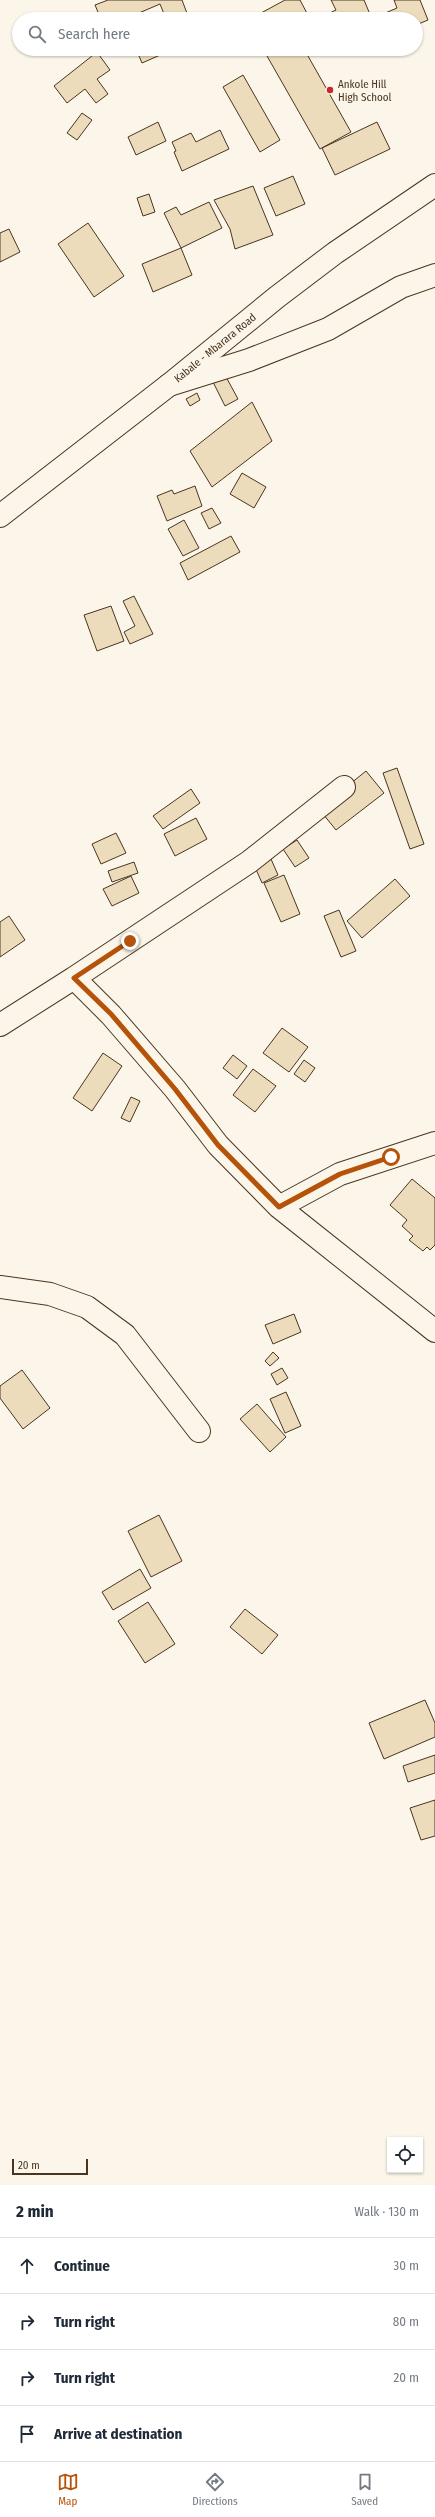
<!DOCTYPE html>
<meta charset="utf-8">
<style>
:root{--surface:#fff;--page:#f2f2f3;--text:#1f2937;--muted:#747a83;--line:#e0e1e3;--accent:#b45309}
body{margin:0;font-family:"Fira Sans Condensed",sans-serif;background:var(--page);color:var(--text)}
.controls{position:absolute;right:12px;bottom:12px;display:grid;overflow:hidden;border-radius:0px;box-shadow:0 1px 3px #0004}
.controls button{width:36px;height:36px;display:grid;place-items:center;padding:0;border:0;border-bottom:1px solid var(--line);background:var(--surface);color:var(--text);font:20px sans-serif}
.scale{position:absolute;left:12px;bottom:10px;width:76px;box-sizing:border-box;padding-left:4px;border:2px solid #4a3520;border-top:0;font-size:11px;line-height:14px;white-space:nowrap;color:#4a3520;-webkit-text-stroke:3px #fbf6e9;paint-order:stroke}
.stop{position:absolute;width:12px;height:12px;margin:-9px;border:3px solid #b45309;border-radius:50%;background:#fff}
.stop.end{background:#b45309;border-color:#fff;box-shadow:0 1px 4px #0008}
.list{margin:0;padding:0;list-style:none}
h2{display:flex;justify-content:space-between;align-items:center;height:52px;margin:0;padding:0 16px;font-size:17px}
h2 small{font-size:13px;font-weight:400;color:var(--muted)}
.list li{display:grid;grid-template-columns:26px 1fr auto;gap:12px;align-items:center;box-sizing:border-box;height:56px;padding:0 16px;border-top:1px solid var(--line)}
.list b{display:block;font-size:15px;white-space:nowrap}
.list em{font-size:13px;font-style:normal;color:var(--muted)}
.icon{flex:none;width:22px;height:22px;fill:none;stroke:currentColor;stroke-width:2;stroke-linecap:round;stroke-linejoin:round}
.map{position:relative;flex:none;width:435px;height:2185px;overflow:hidden}
.search{position:absolute;background:var(--surface);box-shadow:0 1px 3px #0004;left:12px;right:12px;top:12px;height:44px;display:flex;align-items:center;gap:10px;box-sizing:border-box;padding:0 14px;border-radius:22px;color:var(--muted);font-size:15px}
.sheet{height:276px;background:var(--surface)}
nav{display:flex;justify-content:space-around;align-items:center;box-sizing:border-box;height:56px;border-top:1px solid var(--line);background:var(--surface);font-size:11px;color:var(--muted)}
nav a{display:grid;justify-items:center;gap:2px}
nav .on{color:var(--accent)}
.map>svg:first-child{display:block}
</style>
<div class="map">
<svg width="435" height="2185" viewBox="0 0 435 2185">
<rect width="100%" height="100%" fill="#fbf6e9"/>
<!-- building -->
<path fill="#ecdcbc" stroke="#4a3520" d="M108 0H182L188 16 179 19H166L160 4 125 19H101L95 5Z
M285 0H300L310 19H250Z
M331 0H364L372 19H317L336 10Z
M394 0H420L428 20 416 25V19H385L383 14 397 8Z
M136 49H174L142 63Z
M263 49H304L351 132 320 149Z
M97 52 110 70 97 79 108 94 96 103 85 89 67 103 54 86Z
M243 75 280 140 260 152 223 87Z
M82 113 92 120 77 140 67 133Z
M158 122 166 141 136 155 128 137Z
M377 122 390 149 335 175 322 148Z
M220 130 229 149 182 171 174 152 176 151 172 142 191 133 196 142Z
M293 176 305 204 276 216 264 188Z
M253 186 273 235 235 249 230 229 214 200Z
M149 194 155 212 143 216 137 198Z
M209 202 222 228 181 248 164 213 176 207 181 215Z
M88 223 124 276 94 297 58 244Z
M9 229 20 252 0 262V233Z
M181 248 192 275 153 292 142 264Z
M225 375 238 399 225 406 213 382Z
M197 393 200 400 190 406 186 399Z
M252 402 272 441 212 487 190 451Z
M242 473 266 487 254 508 230 494Z
M195 486 202 506 167 521 157 496 172 490 174 494Z
M212 508 221 523 209 529 201 513Z
M184 520 199 548 183 556 168 529Z
M231 536 240 552 188 580 180 563Z
M134 596 153 634 130 644 124 632 135 626 123 601Z
M111 606 124 641 97 651 84 615Z
M397 768 424 844 410 849 383 773Z
M366 771 384 793 336 830 319 809Z
M191 789 200 803 163 829 153 816Z
M196 818 207 839 175 856 164 834Z
M116 833 126 853 101 864 92 844Z
M297 840 309 858 295 867 283 849Z
M271 859 278 875 262 883 255 867Z
M134 862 138 873 112 882 108 871Z
M284 875 300 914 281 922 264 883Z
M131 876 139 893 112 906 103 889Z
M395 879 410 896 362 938 347 921Z
M339 910 356 951 341 957 324 916Z
M9 916 25 940 0 957V922Z
M282 1028 308 1047 289 1072 263 1053Z
M103 1053 122 1066 92 1111 73 1098Z
M233 1055 247 1066 237 1079 223 1068Z
M304 1060 315 1068 305 1082 294 1074Z
M253 1069 276 1086 255 1112 233 1095Z
M131 1097 140 1101 130 1122 121 1118Z
M412 1179 435 1198V1245L430 1250 427 1247 423 1251 409 1240 413 1236 402 1226 407 1220 390 1205Z
M294 1314 301 1332 273 1344 265 1325Z
M273 1352 279 1358 270 1366 265 1361Z
M282 1368 288 1378 277 1385 271 1374Z
M22 1370 50 1408 23 1429 0 1398V1386Z
M286 1392 301 1426 285 1433 270 1399Z
M257 1404 286 1437 270 1452 240 1419Z
M159 1515 182 1561 151 1577 128 1531Z
M140 1569 151 1588 113 1610 102 1592Z
M148 1602 175 1644 145 1663 118 1621Z
M245 1609 278 1635 262 1654 230 1627Z
M425 1700 435 1723V1737L384 1759 369 1723Z
M435 1755V1773L408 1782 403 1766Z
M435 1800V1836L421 1840 410 1808Z"/>
<g fill="none" stroke-linecap="round" stroke-linejoin="round">
<!-- minor casing -->
<g stroke="#4a3520" stroke-width="24">
<path id="minor" d="M169 385 249 360 328 329 401 287 435 275
M74 978 249 862 344 787
M0 1025 74 978 111 1015 175 1089 218 1145 279 1207 435 1331
M279 1207 340 1174 435 1143
M0 1287 50 1294 87 1307 125 1335 199 1431"/>
</g>
<!-- primary casing -->
<g stroke="#4a3520" stroke-width="24">
<g id="primary">
<path id="s1" d="M0 516 169 385 277 297 335 253 435 185"/>
</g>
</g>
<!-- minor -->
<use href="#minor" stroke="#fbf6e9" stroke-width="22"/>
<!-- primary -->
<use href="#primary" stroke="#fbf6e9" stroke-width="22"/>
</g>
<g fill="none" stroke-linecap="round" stroke-linejoin="round">
<!-- route -->
<path stroke="#b45309" stroke-width="5" d="M130 941 74 978 111 1014 175 1089 218 1145 279 1207 340 1174 391 1157"/>
</g>
<!-- markers -->
<circle fill="#c62828" stroke="#fbf6e9" stroke-width="1.5" cx="330" cy="90" r="4"/>
<g text-anchor="middle" dominant-baseline="central" stroke-width="3" stroke-linejoin="round" paint-order="stroke">
<!-- poi labels -->
<g font-size="11" fill="#4a3520" stroke="#fbf6e9" text-anchor="start">
<text x="338" y="84">Ankole Hill<tspan x="338" dy="13">High School</tspan></text>
</g>
<!-- street labels -->
<g font-size="11" fill="#4a3520" stroke="#fbf6e9">
<text stroke="none"><textPath href="#s1" startOffset="273">Kabale - Mbarara Road</textPath></text>
</g>
</g>
</svg>
<div class="controls">
<button><svg class="icon" aria-label="locate" viewBox="0 0 24 24"><circle cx="12" cy="12" r="6"/><path d="M12 2v4M12 18v4M2 12h4M18 12h4"/></svg></button>
</div>
<div class="scale">20 m</div>
<div class="stop" style="left:391px;top:1157px"></div>
<div class="stop end" style="left:130px;top:941px"></div>
<div class="search"><svg class="icon" aria-label="search" viewBox="0 0 24 24"><circle cx="10" cy="10" r="6"/><path d="M15 15l6 6"/></svg>Search here</div>
</div>
<section class="sheet">
<h2>2 min<small>Walk · 130 m</small></h2>
<ul class="list">
<li><svg class="icon" aria-label="ahead" viewBox="0 0 24 24"><path d="M12 20V5M6 11l6-6 6 6"/></svg><div><b>Continue</b></div><em>30 m</em></li>
<li><svg class="icon" aria-label="right" viewBox="0 0 24 24"><path d="M7 20v-9h11M14 6l5 5-5 5"/></svg><div><b>Turn right</b></div><em>80 m</em></li>
<li><svg class="icon" aria-label="right" viewBox="0 0 24 24"><path d="M7 20v-9h11M14 6l5 5-5 5"/></svg><div><b>Turn right</b></div><em>20 m</em></li>
<li><svg class="icon" aria-label="arrive" viewBox="0 0 24 24"><path d="M6 21V4h12l-3 4 3 4H6"/></svg><div><b>Arrive at destination</b></div></li>
</ul>
</section>
<nav>
<a class="on"><svg class="icon" aria-label="map" viewBox="0 0 24 24"><path d="M3 6l6-2 6 2 6-2v14l-6 2-6-2-6 2zM9 4v14M15 6v14"/></svg>Map</a>
<a><svg class="icon" aria-label="directions" viewBox="0 0 24 24"><path d="M12 3l9 9-9 9-9-9zM9 14v-3h6M13 9l2 2-2 2"/></svg>Directions</a>
<a><svg class="icon" aria-label="saved" viewBox="0 0 24 24"><path d="M7 4h10v16l-5-4-5 4z"/></svg>Saved</a>
</nav>
